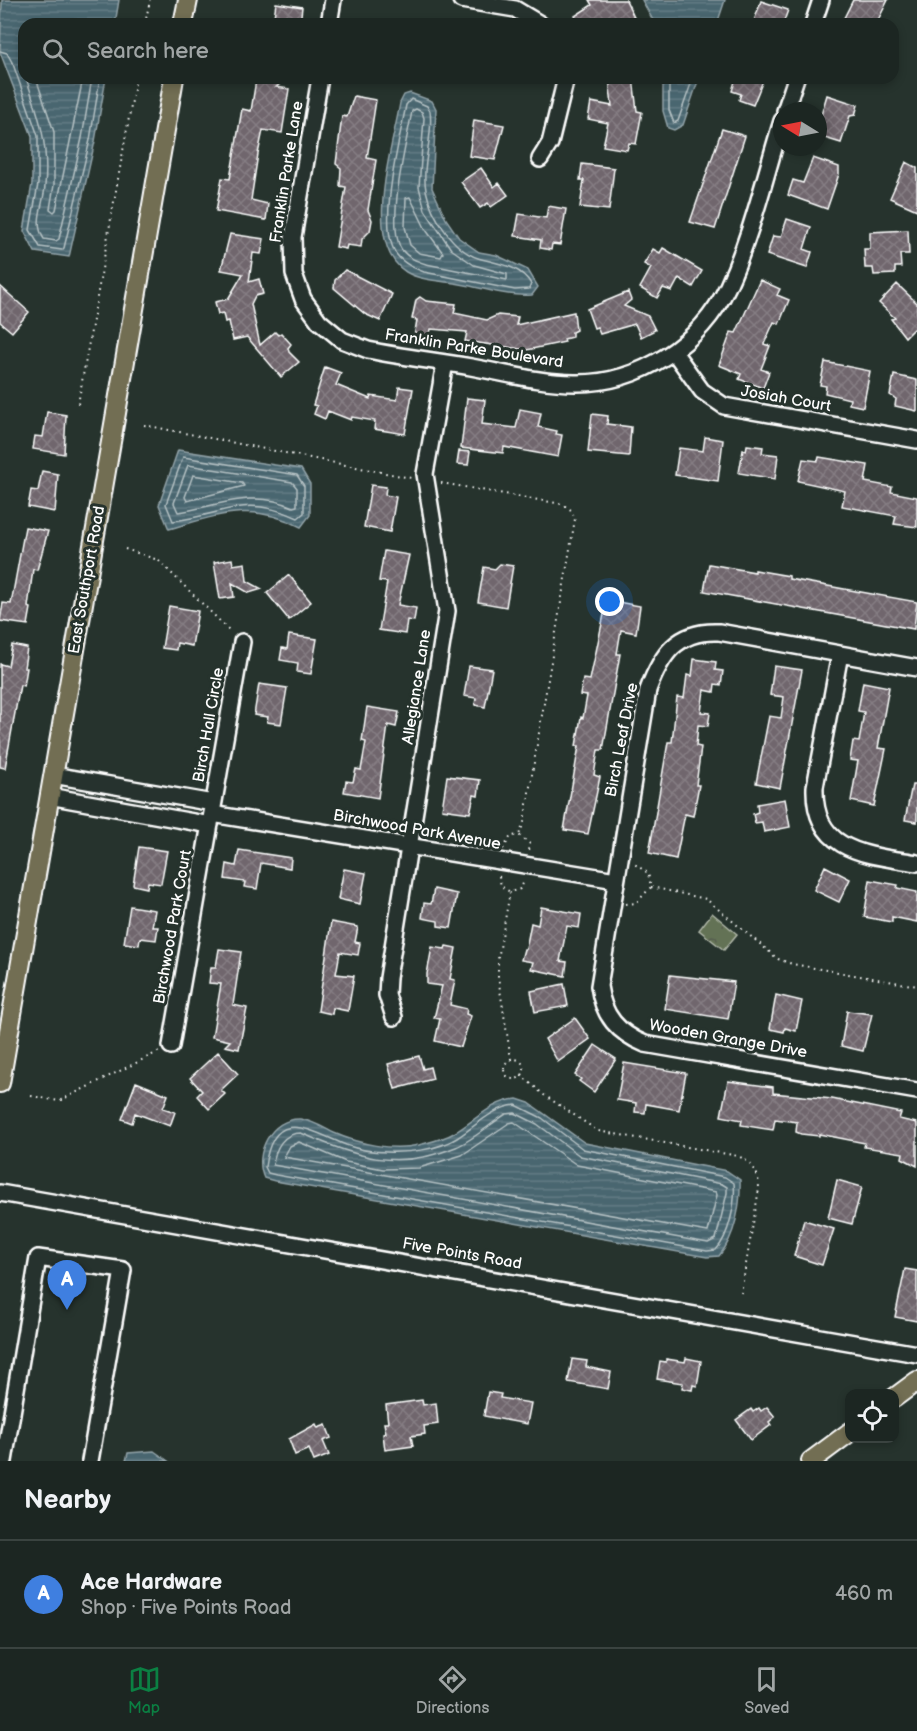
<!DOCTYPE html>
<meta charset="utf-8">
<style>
:root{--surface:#1c2622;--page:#252e2a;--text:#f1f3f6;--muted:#a0a5a5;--line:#3a4340;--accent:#0b8043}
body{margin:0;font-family:"Balsamiq Sans",sans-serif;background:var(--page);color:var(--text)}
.controls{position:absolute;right:18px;bottom:18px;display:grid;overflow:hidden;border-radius:12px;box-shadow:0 3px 9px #0003}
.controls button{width:54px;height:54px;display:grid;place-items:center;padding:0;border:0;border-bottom:2px solid var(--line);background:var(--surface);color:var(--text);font:30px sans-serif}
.compass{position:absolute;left:773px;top:102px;width:54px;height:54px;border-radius:50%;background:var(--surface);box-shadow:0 3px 9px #0003;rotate:280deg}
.you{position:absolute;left:610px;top:602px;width:21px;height:21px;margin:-15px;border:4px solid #fff;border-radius:50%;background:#1a73e8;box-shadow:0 0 0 9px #1a73e833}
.badge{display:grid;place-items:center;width:39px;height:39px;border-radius:50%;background:var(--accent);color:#fff;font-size:20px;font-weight:700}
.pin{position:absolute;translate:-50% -50px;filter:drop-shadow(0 2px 3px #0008)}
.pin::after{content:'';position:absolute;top:32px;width:21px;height:18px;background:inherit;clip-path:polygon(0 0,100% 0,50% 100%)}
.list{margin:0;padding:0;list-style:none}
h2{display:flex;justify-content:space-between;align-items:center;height:78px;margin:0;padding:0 24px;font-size:26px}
h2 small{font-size:20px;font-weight:400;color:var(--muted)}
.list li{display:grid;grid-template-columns:39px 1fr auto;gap:18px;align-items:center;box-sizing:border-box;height:108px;padding:0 24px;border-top:2px solid var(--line)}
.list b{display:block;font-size:22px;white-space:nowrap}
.list p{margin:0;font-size:20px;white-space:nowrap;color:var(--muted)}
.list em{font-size:20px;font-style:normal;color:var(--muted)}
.icon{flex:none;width:33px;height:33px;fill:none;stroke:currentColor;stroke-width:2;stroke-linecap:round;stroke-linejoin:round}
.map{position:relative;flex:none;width:917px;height:1461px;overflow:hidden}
.search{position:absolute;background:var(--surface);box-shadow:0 3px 9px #0003;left:18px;right:18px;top:18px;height:66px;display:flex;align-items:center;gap:15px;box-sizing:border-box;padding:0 21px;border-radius:18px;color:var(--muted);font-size:22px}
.sheet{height:186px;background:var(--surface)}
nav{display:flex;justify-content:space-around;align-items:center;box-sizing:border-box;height:84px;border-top:2px solid var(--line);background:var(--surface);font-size:16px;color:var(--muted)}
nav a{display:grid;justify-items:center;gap:3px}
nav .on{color:var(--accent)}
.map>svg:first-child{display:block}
</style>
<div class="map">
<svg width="917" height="1461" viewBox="0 0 917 1461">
<defs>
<pattern id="park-crowns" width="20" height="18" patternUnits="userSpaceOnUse" patternTransform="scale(1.5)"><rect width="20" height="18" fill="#637254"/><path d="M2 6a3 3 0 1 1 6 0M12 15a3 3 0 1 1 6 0" fill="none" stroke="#555b4f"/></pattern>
<pattern id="water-rules" width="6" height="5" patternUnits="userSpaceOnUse" patternTransform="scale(1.5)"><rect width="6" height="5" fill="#49666f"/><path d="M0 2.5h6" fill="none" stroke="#647d85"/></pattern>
<pattern id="building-cross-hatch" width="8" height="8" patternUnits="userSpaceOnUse" patternTransform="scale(1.5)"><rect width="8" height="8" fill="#6f666d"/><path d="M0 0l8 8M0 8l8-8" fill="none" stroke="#857d83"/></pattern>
</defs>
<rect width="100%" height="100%" fill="#26332d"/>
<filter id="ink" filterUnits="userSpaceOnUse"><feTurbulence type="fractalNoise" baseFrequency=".0167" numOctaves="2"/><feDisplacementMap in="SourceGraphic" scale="12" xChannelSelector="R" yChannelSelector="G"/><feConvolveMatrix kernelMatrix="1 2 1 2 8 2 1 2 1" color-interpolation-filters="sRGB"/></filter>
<g filter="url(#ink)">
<!-- park -->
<path fill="url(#park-crowns)" stroke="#b1b8aa" stroke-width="1.5" d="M712 913 737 934 724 950 699 930Z"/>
<!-- water -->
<path fill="url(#water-rules)" stroke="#92a3a9" stroke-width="1.5" d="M2 0H119L115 24H24V78H106L95 141 69 257 35 252 24 231 32 184V136L0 52Z
M642 0H725L717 24H655Z
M663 78H699L683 125 674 130 668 128 663 111Z
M410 93 432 101 436 109 432 188 446 219 459 238 479 252 496 255 528 270 538 287 532 295C507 297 484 288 460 284 443 281 421 281 406 272 361 244 393 146 400 103L404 95Z
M178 450 301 469 310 484V515L301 527C251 501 219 515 169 529L159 505Z
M517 1099 529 1103 585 1143 727 1171 740 1180C741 1205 735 1237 719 1256L707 1257 275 1181 264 1178C253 1154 271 1118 300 1119 311 1120 324 1128 334 1133 359 1144 391 1151 419 1145 430 1142 444 1139 454 1133 475 1121 491 1101 517 1099Z
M154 1451 168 1461H126L128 1453Z"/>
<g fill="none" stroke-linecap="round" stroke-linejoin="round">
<!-- shore -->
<path stroke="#b6c2c5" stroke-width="1.5" d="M0 51 7 53 13 64 38 136V184L30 230 40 247 62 250 64 248 90 140 100 78
M26 78C39 115 49 146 45 186 44 204 33 223 44 239L56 241 59 239 82 138 92 78
M36 78 54 132V185L50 209 54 212 56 210 83 78
M669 78V110L674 123 678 121 693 78
M411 99 427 106 430 111C434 137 421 164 426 190 431 215 453 250 478 258 498 264 520 265 531 284L529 289 515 290 424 272C414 268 404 264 397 255 376 229 400 138 406 105Z
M416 109 422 112 424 118 419 187 425 210 451 249 474 265 507 274V280L426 264C417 261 408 258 402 250 385 226 407 141 412 111Z
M410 197 426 230 443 253 441 257 419 253 410 245 405 227 406 198Z
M183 457 297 475 304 486V513L298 518C242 493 226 515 173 521L166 504Z
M188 465 292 482 297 488V506L293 507C254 489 218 506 178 512L174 503Z
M193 475 242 483 244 486 187 501 185 497Z
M516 1105 542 1118 583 1149 725 1177 734 1183C736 1203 729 1236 716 1250L707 1251 276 1175 268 1173 265 1167C273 1105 309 1130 346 1145 357 1149 374 1152 386 1152 408 1153 438 1150 457 1138 476 1126 493 1107 516 1105Z
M515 1113 537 1124 580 1156 722 1184 727 1187V1193L716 1239 708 1243 273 1165C275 1148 283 1133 301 1133 357 1157 396 1172 456 1147 473 1140 490 1124 506 1114Z
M514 1122 577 1165 716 1192 717 1195 708 1232 284 1157 290 1146 299 1142 346 1162 383 1169 419 1168 462 1155 509 1123Z"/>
</g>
<!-- building -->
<path fill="url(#building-cross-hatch)" stroke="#fff" stroke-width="1.5" d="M589 0H626L637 24H581L575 16 592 5Z
M853 0H888L876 24H857L844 18Z
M761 1 788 10 783 24H753Z
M276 3 302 7 300 24H273Z
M260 78H288L276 87 289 89 282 133 263 130 258 154 251 200 268 204 266 220 216 211 222 178 230 179 242 109 251 111 256 80 260 81Z
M609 78H633L637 111 642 112 636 144 629 143 627 150 603 146 608 123 588 119 591 102 612 106Z
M736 78H764L753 105 739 100 741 94 732 91Z
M827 95 858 105 855 115 850 116 841 143 818 136V114L821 115Z
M354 96 376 100 367 158 376 160 368 210 372 220 370 231 362 239 361 247 347 245 346 249 336 247 346 187 340 186 341 168 336 164 342 116 347 117Z
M474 120 504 125 495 160 469 156Z
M722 129 745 136 715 229 690 222Z
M813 158 839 167V174L827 209 788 195 793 180 803 183Z
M906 162 917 168V210L890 198Z
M582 164 614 168 609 210 580 207 584 180H580Z
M481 168 494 187 499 183 508 195 491 207 488 203 480 208 461 182Z
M548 206 566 209 560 245 552 244 551 250 540 248 541 240 515 236 519 214 546 218Z
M787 219 811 227 804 249 812 252 807 268 767 255 773 236 781 237Z
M908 230 909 254H900L901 267H895V274L874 275 873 268H865L864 249H870V232Z
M230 234 264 239 261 254 253 253 249 282 259 279 263 294 255 296 251 304 260 345 275 332 278 335 281 333 291 344 288 348 289 352 299 362 281 377 247 337 233 340 229 321 225 322 223 313 218 314 215 302 228 299 243 274 221 270Z
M663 248 702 271 693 287 679 278 672 291 663 288 657 298 640 288 651 268 644 264 653 249 660 253Z
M345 270 392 294 380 321 365 314 334 288 335 280Z
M760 280 780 289 777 295 789 300 779 324 774 322 764 344 770 346 761 369 769 372 763 388 739 379 741 374 719 365 731 332 736 333Z
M897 284 917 303V329H913L905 337 891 319 895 318 879 303Z
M0 286 29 312 12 332 0 322Z
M628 292 631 300 624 306 648 316 655 330 641 337 635 324 600 334 597 327 594 328 587 309Z
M420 297 426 301 456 304 454 313 487 320 498 315 518 317 516 325 574 312 576 330 572 332V337L564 339 565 342 527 350 465 341 467 332 431 329 428 339 414 337 417 320 412 319 416 300Z
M825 362 870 371 863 407 849 404 850 399 825 393 826 386 820 385Z
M325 367 341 373 336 385 370 399 371 396 397 400 399 387 413 389 405 434 374 429 375 421 352 417 351 420 328 411 325 419 314 414 317 406 313 405Z
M894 375 917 380V411L895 406 896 399 890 395Z
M467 398 485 400 482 424 516 428 520 409 541 413 538 427 557 431 556 434 562 435 558 457 504 447 503 453 461 448Z
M47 412 66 415 64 454 33 449 35 436 43 437Z
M592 414 608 416 607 424 631 427 629 456 588 452Z
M705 437 723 440 718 481 675 475 679 448 703 451Z
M747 445 763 447 762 453 778 455 775 479 739 473 743 450 746 451Z
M459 451 470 452 468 465 457 464Z
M819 457 868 465 865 482 892 487 891 492 917 497V527L894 524 896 516 842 506 845 491 798 481 803 459 818 461Z
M42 471 58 474 55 512 28 507 31 490 38 491Z
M371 485 386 487 385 495 396 497 390 532 364 527Z
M25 527 48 531 37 570 33 569 28 607 31 608 28 625 0 621 3 603 11 604Z
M384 551 409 555 398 605 416 608 414 621 407 620 405 634 379 630 387 582 379 581Z
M232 559 233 565 245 563 247 581 262 589 249 593 232 583 234 597 220 599 214 562Z
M500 564 513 566 506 607 478 602 484 567 495 569Z
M709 564 755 572V570L789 576V579L917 602 914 629 704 591Z
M289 575 311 602 289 620 267 593Z
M607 600 640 606 636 633 621 630 617 654H620L603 750H598L594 775 600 777 588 834 564 830 579 746H576L581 717 583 718 587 696 580 695 583 679 590 680Z
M169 606 198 611 192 646 177 643 176 650 162 648Z
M289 635 317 639 311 674 297 672 298 663 280 660 282 648 287 649Z
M12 645 27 648 24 668H27L24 686 20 685 5 768 0 767V664L8 666Z
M694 659 716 662 715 670 723 671 721 685 715 684 714 692 704 690 701 712 710 713 708 726 698 725 696 746 701 747 696 785H699L693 816 685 814 676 859 649 853 668 742H672L677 697 684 698 687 675 692 676Z
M469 666 492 669 485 707 475 705 476 698 464 696Z
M774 666 802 670 780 788 756 783 769 716 781 718 784 697 770 695Z
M863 682 889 687 878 748 886 749 874 806 851 801 858 761 850 760 853 741 859 742 864 712 858 711Z
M259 684 287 688 281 724 267 722 268 717 254 715Z
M367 707 399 712 396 727 388 725 378 798 344 792 346 781 353 782 356 769 361 770 366 742 362 741Z
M447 776 480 780 478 796 474 795 470 813 442 809Z
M912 785H917V822L905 820Z
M785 799 790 827 764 832 762 822 755 823 753 814 758 812 757 804Z
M139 847 167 851 161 884 148 882 147 888 133 885Z
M239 850 291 858 290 868 261 863 257 889 244 887 245 882 225 879 227 864 236 866Z
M825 866 850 879 839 902 814 890Z
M344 869 366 873 360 904 338 899Z
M870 880 898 885 897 888 917 892V922L892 917V922L864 917Z
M434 889 457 894 451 928 438 926V921L422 918 424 903 431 904Z
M130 906 155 910 152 927H158L156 940 140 938 139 945 124 943Z
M541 907 581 914 579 928 567 926 560 961 567 962 565 976 531 969 533 962 521 960 524 949H526L531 923 538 925Z
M331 922 358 927 355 942 360 943 358 955 340 952 336 974 354 976 348 1011 333 1008 332 1014 318 1011Z
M446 946 456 948 450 979 455 980 450 1005 467 1009 466 1014 471 1016 461 1047 435 1041 440 1019 434 1018 442 986 427 984V974L432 947 445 949Z
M219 949 241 952 233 1005 247 1008 239 1049 225 1046 230 1041 212 1037 221 984 209 983 211 967H216Z
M670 975 734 982 728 1019 665 1009Z
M564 984 568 1006 535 1012 531 991Z
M776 995 802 1001 796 1031 785 1028 784 1032 770 1029Z
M847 1011 872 1014 863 1051 841 1046Z
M575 1018 590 1039 558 1062 545 1039Z
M595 1045 616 1059 594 1092 579 1081 581 1079 575 1075Z
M218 1052 238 1074 221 1090 225 1094 209 1109 197 1096 202 1091 190 1078Z
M419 1056 423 1069 430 1067 433 1079 395 1089 388 1064Z
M624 1063 686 1073 679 1110 646 1104 645 1113 635 1112 636 1103 617 1100Z
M728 1081 773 1087V1093L832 1099 901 1113 899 1119 917 1123V1166L902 1158 903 1153 864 1147 865 1143 819 1134V1136L801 1134 796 1132 797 1122 775 1119 773 1130 741 1125 742 1120 721 1116Z
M136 1082 168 1095 163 1108 175 1112 170 1126 135 1113 132 1123 122 1119Z
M837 1180 862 1187 852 1224 828 1218Z
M804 1220 834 1229 822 1265 794 1256Z
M905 1269 917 1271V1321L895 1317Z
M686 1358 701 1361 697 1386 693 1385 692 1390 682 1388 683 1383 657 1379 660 1361 666 1362V1359L685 1362Z
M572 1359 587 1361 586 1367 611 1372 608 1389 568 1382Z
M488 1392 501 1394 500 1398 531 1403 527 1424 484 1416Z
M422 1400 423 1405 436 1403 438 1424 424 1426 425 1434 411 1436 413 1446 385 1450 383 1434 386 1433 384 1423H388L386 1405Z
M767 1407 775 1417 769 1422 771 1425 751 1440 736 1420 751 1409 753 1412 759 1408 761 1411Z
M316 1424 318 1428 326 1425 331 1438 323 1441 329 1455 314 1461 309 1449 295 1455 289 1439Z"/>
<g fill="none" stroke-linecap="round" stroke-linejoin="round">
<!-- minor casing -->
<g stroke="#fff" stroke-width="20">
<path id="minor" d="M461 0 515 9 540 24
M329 24 333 0
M813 24 821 0
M320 78 293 237 294 274 303 299 319 321 342 340 368 350C402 357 437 361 471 367 505 373 540 383 575 383 639 384 701 344 728 286 752 234 765 176 782 121
M785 111 796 78
M540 159 550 143 566 78
M674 352 702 391 724 406 917 440
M840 654 815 787C813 853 868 855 917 863
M917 668 719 632C677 630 661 655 648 690L599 986C603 1016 618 1033 645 1044L917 1091
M53 775 213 803
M49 796 210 825
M212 814 616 880
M394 1017 387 995 388 978 447 611 425 474 445 363
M171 1046 242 642
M0 1193 917 1354
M4 1461 38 1258 123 1270 90 1461"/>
</g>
<!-- major casing -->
<g stroke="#fff" stroke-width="22">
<path id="major" d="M183 24 188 0
M0 1083 174 78
M894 1398 917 1381
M811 1461 850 1432"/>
</g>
<!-- path -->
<path stroke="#fff" stroke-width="2" stroke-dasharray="1.5 4.5" stroke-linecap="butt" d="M145 24 150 0
M78 404 136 78
M144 425 411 478
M441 483 562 504 571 510 575 519 524 822 519 835
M125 549 158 560 231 632
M503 849 511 836 519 835 530 844 529 851
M499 876 501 886 510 892 520 889 525 880
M651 887 706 899 778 959 792 964 917 986
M510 892 498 959V977L511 1059
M626 904 636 903 651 887 648 873 633 863
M504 1069a10 10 0 1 1 20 0a10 10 0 1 1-20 0Z
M521 1075 544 1095 598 1131 738 1156C753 1163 759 1172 759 1189L741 1293
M31 1096 59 1101 160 1051"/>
<!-- minor -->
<use href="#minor" stroke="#26332d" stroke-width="15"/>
<!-- major -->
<use href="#major" stroke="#726e52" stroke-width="18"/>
</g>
</g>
<g text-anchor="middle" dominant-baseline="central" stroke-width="6" stroke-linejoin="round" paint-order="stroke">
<!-- street labels -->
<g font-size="16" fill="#fff" stroke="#26332d">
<text transform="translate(287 172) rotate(-81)">Franklin Parke Lane</text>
<text transform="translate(474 349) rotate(9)">Franklin Parke Boulevard</text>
<text transform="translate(786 399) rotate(10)">Josiah Court</text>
<text transform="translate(87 580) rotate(-80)">East Southport Road</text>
<text transform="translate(417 687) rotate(-81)">Allegiance Lane</text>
<text transform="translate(209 725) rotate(-80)">Birch Hall Circle</text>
<text transform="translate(622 740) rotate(-79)">Birch Leaf Drive</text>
<text transform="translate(417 830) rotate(10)">Birchwood Park Avenue</text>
<text transform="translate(173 927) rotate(-80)">Birchwood Park Court</text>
<text transform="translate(728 1039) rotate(10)">Wooden Grange Drive</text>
<text transform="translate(462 1254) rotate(10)">Five Points Road</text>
</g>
</g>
</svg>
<div class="controls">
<button><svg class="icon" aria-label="locate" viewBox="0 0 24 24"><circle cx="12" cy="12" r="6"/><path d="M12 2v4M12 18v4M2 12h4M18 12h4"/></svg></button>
</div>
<svg class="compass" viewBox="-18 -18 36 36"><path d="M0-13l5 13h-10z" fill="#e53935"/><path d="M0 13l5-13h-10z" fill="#a0a5a5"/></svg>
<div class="you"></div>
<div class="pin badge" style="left:67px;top:1310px;background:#3f7fe0">A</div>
<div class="search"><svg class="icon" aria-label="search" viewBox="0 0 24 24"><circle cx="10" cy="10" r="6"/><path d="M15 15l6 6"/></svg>Search here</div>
</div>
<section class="sheet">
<h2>Nearby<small></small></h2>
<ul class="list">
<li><span class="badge" style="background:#3f7fe0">A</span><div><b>Ace Hardware</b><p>Shop · Five Points Road</p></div><em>460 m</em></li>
</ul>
</section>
<nav>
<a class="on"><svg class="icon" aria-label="map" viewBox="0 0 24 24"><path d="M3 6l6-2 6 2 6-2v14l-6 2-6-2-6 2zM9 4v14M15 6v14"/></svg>Map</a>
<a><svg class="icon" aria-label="directions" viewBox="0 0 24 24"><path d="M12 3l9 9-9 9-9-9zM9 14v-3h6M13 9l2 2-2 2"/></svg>Directions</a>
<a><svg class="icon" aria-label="saved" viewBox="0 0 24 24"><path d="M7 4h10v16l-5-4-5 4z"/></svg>Saved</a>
</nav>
